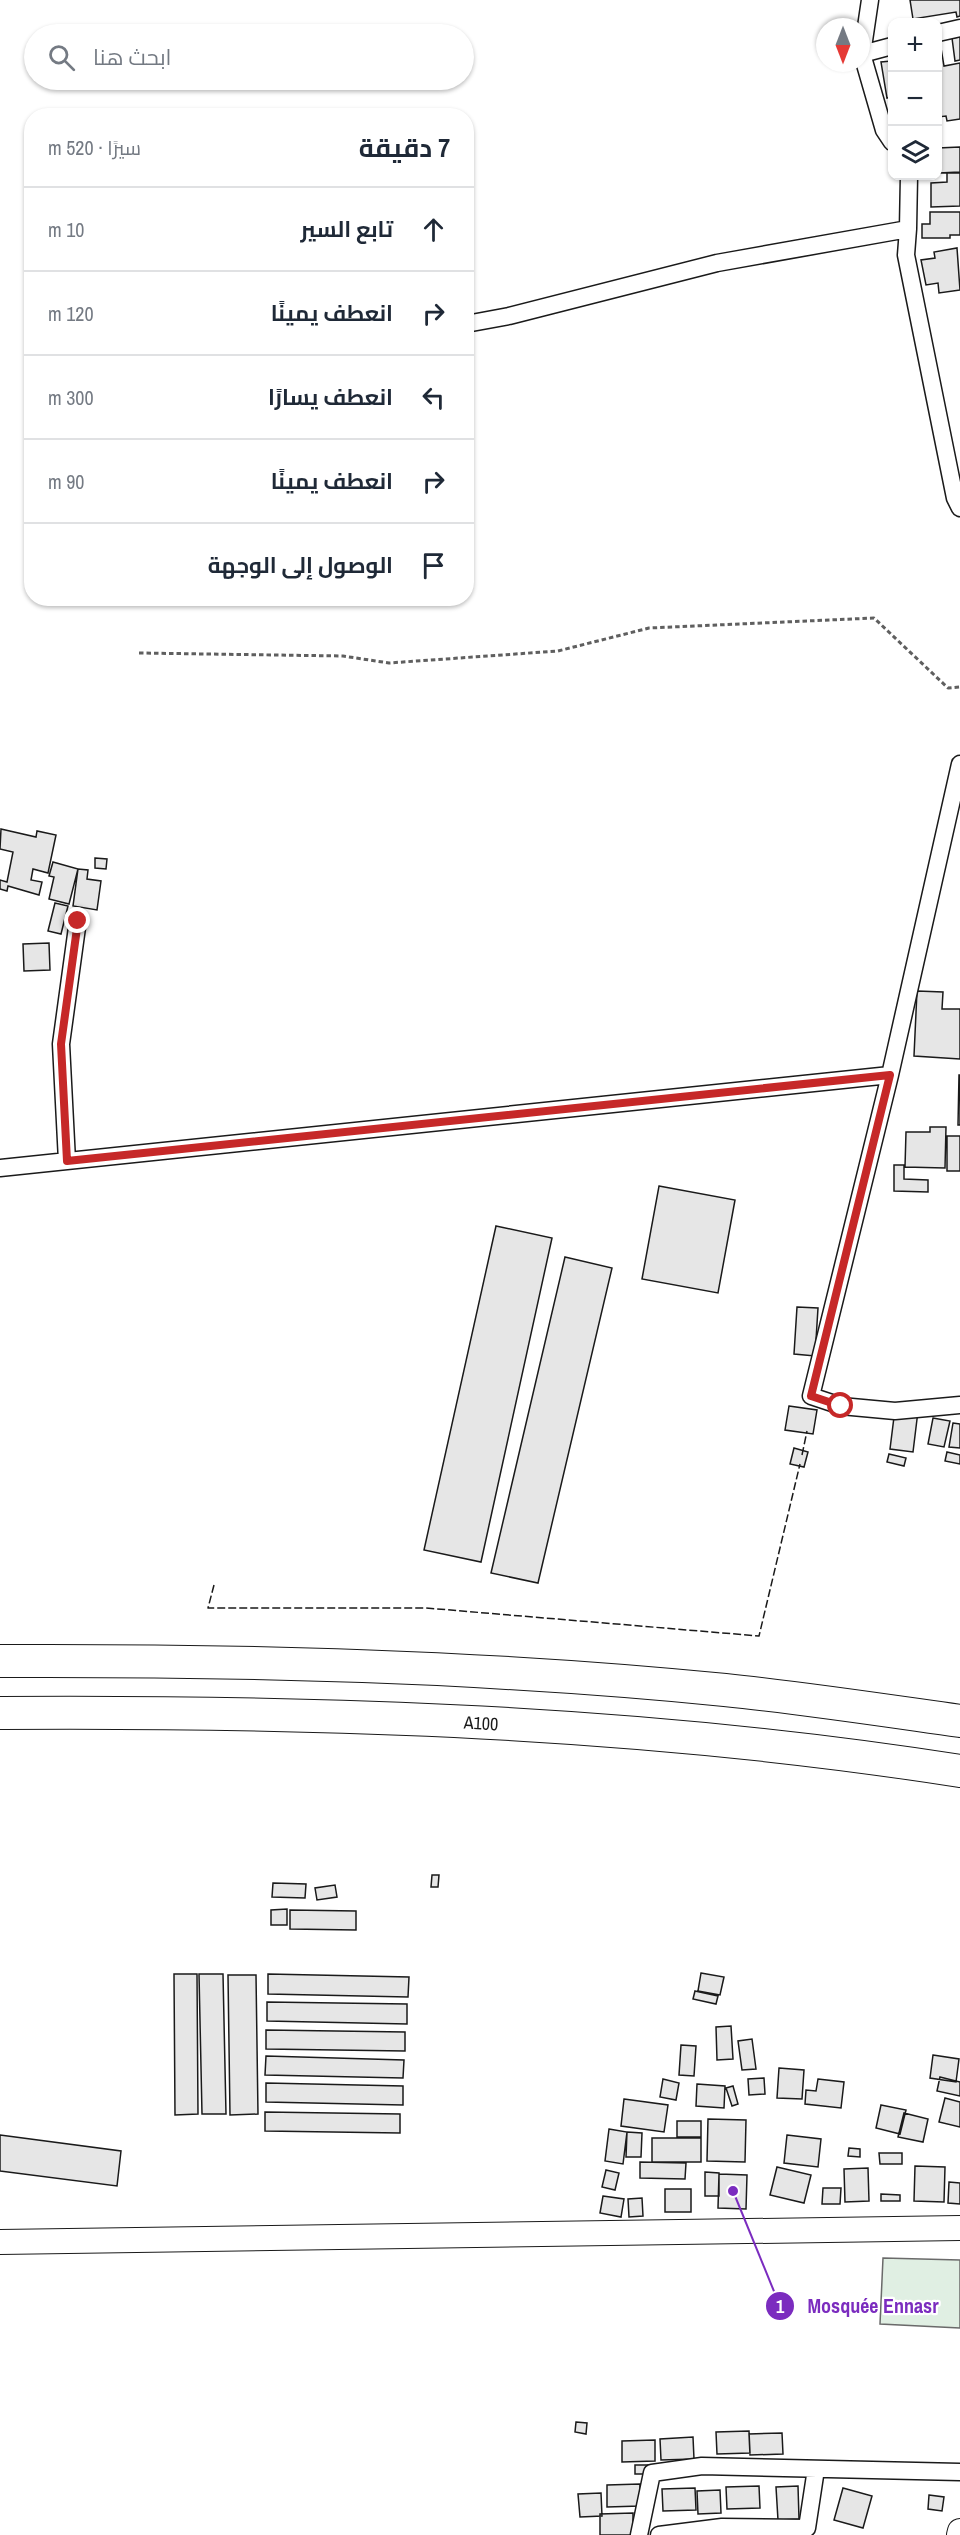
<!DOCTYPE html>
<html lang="ar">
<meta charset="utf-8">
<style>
:root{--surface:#fff;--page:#f2f2f3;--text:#1f2937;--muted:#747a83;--line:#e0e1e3}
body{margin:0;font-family:"Archivo Narrow",Cairo,sans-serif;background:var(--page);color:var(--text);direction:rtl}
.controls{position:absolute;right:18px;top:18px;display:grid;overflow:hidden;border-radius:12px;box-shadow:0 2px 4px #0004}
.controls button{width:54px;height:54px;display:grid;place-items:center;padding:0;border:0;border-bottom:2px solid var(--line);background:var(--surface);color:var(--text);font:30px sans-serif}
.compass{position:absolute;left:816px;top:18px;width:54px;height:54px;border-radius:50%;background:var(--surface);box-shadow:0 2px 4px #0004;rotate:180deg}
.stop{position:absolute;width:18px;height:18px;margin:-14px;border:4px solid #c62828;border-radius:50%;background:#fff}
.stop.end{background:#c62828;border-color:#fff;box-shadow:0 2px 6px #0008}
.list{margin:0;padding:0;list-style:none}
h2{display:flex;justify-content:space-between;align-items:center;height:78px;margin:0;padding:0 24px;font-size:26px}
h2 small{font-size:20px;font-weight:400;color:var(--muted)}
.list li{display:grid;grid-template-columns:39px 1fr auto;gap:18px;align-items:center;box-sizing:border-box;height:84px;padding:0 24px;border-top:2px solid var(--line)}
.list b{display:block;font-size:22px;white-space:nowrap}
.list em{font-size:20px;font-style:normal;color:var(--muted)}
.icon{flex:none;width:33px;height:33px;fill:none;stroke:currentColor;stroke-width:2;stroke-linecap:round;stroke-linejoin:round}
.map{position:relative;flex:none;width:960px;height:2535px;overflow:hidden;direction:ltr}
.search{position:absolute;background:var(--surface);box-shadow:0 2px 4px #0004;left:24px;top:24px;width:450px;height:66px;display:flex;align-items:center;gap:15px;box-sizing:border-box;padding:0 21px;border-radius:33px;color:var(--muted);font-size:22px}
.panel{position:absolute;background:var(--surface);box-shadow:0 2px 4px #0004;left:24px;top:108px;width:450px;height:498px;border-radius:24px;direction:rtl}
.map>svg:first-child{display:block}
</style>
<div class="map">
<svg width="960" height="2535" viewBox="0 0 960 2535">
<rect width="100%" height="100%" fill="#fff"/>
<!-- green -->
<path fill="#e0efe3" stroke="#6a6a6a" stroke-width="1.5" d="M883 2258 960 2260V2328L880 2324Z"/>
<!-- building -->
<path fill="#e6e6e6" stroke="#1a1a1a" stroke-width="1.5" d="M910 0H960V16L957 17 956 12 913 19Z
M960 37V60L955 61 952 38Z
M941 48 944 66 960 63V119L947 121 946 116 938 117V98H940L938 84V49Z
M891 61 892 97 887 98 881 62Z
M960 147V172L938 173V148Z
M947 173H960V206L931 207V183L947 182Z
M930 212H960V235H950V238H922V224H930Z
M957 248 960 290 939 293 938 283 926 285 921 260 935 258 934 252Z
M1 829 36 837 37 831 56 835 48 873 33 869 31 880 42 882 39 895 8 886 7 891 0 889V880L7 882 13 852 0 849Z
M95 858 107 859 106 869 95 868Z
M53 862 78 869 69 904 49 899 54 877 49 876Z
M78 869 88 870 87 879 101 881 97 910 73 906Z
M55 903 68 906 61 934 48 931Z
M49 943 50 970 24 971 23 944Z
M917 991 943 992 942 1009H960V1059L914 1056Z
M959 1075H960V1125H958Z
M930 1127H946L945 1168 905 1167 906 1132H930Z
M947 1136H960V1171H947Z
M894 1165H904V1179L928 1180V1192L894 1191Z
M659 1186 735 1200 718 1293 642 1279Z
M496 1226 552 1238 481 1562 424 1550Z
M565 1257 612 1268 538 1583 491 1573Z
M797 1307 818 1308 815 1356 794 1354Z
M789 1406 817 1410 813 1434 785 1430Z
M895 1409 918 1411 913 1452 890 1449Z
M933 1418 950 1421 944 1447 928 1444Z
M953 1423 960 1424V1448L949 1447Z
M794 1448 808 1452 804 1467 790 1464Z
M947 1452 960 1455V1464L945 1461Z
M889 1454 906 1458 904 1466 887 1462Z
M432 1875H439L438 1887H431Z
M273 1883 306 1884 305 1898 272 1897Z
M335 1885 337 1897 317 1900 315 1888Z
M287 1909V1925H271V1910Z
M290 1910 356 1911V1930L290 1929Z
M701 1973 724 1977 720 1995 698 1991Z
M174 1974H197L198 2114 175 2115Z
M199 1974H223L226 2114H202Z
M268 1974 409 1977 408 1997 268 1994Z
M228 1975H256L258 2114 230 2115Z
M695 1991 718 1996 716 2004 693 1999Z
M267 2002 407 2004V2024L267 2021Z
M731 2026 733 2059 717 2060 716 2027Z
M266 2030 405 2032V2051L266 2049Z
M752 2039 756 2069 742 2070 738 2041Z
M681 2045 696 2046 694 2076 679 2075Z
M933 2055 959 2059 956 2082 930 2078Z
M266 2056 404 2060 403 2078 265 2075Z
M779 2068 804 2070 802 2099 777 2098Z
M940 2077 960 2082V2096L937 2091Z
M764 2078 765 2094 749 2095 748 2079Z
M663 2079 679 2083 676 2100 660 2097Z
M818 2079 844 2082 841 2108 805 2104 806 2090 816 2091Z
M266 2083 403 2086V2105L266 2102Z
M697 2084 725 2086 724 2108 696 2106Z
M733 2086 738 2104 732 2106 726 2088Z
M945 2098 960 2102V2127L939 2122Z
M624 2099 668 2105 664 2132 621 2126Z
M881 2105 906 2110 900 2134 876 2128Z
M265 2112 400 2114V2133L265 2131Z
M904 2113 928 2119 923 2142 898 2137Z
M708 2119 746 2120 745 2162 707 2161Z
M677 2121H701V2137H677Z
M609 2129 627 2132 623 2164 605 2161Z
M627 2132 642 2133 641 2157H626Z
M0 2135 121 2151 117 2186 0 2171Z
M787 2135 821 2139 818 2167 784 2163Z
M652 2138H701V2162H652Z
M849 2148 860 2149V2157L848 2156Z
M879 2153H902V2164H880Z
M640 2162 686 2163 685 2179 640 2178Z
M915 2166 945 2167 944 2202 914 2201Z
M777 2167 811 2175 804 2203 770 2195Z
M868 2168 869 2201 845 2202 844 2169Z
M606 2170 619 2173 615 2190 602 2187Z
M705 2172 719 2173V2196H705Z
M719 2174 747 2175 746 2209 718 2208Z
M949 2182 960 2183V2204L948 2203Z
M823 2188H841L840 2204H822Z
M665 2189H691V2212H665Z
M881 2194 900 2195V2201H881Z
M603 2196 624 2199 621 2217 600 2213Z
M642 2198 643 2216 629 2217 628 2199Z
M576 2422 587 2423 586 2434 575 2432Z
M749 2431 750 2453 717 2454 716 2432Z
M782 2433 783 2454 750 2455 749 2434Z
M693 2437 694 2459 661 2460 660 2439Z
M655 2440V2461L622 2462V2441Z
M635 2465H657V2474H635Z
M640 2484V2506L607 2507V2485Z
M759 2486 760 2508 727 2509 726 2487Z
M798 2486 799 2519 778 2520 776 2487Z
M695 2488 696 2510 663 2511 662 2489Z
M843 2488 872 2496 863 2528 834 2520Z
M720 2490 721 2513 698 2514 697 2491Z
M601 2493 602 2516 580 2517 578 2494Z
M929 2495 944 2497 942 2511 928 2509Z
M633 2513V2535H600V2514Z"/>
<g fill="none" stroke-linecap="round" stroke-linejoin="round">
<!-- street casing -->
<g stroke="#1a1a1a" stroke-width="19">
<path id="street" d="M870 0 862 54 884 130 892 142
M938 33 960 28
M862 54 892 46
M908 229 909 176
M466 324 509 316 717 263 908 229 906 255 955 498 960 508
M890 1075 960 764
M67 1161 61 1044 78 920
M0 1168 890 1075 811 1396 841 1406 895 1411 960 1405
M639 2535 652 2473 702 2466 960 2472
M659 2535 722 2527 807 2528 816 2469"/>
</g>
<!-- secondary casing -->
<g stroke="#1a1a1a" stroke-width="26">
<path id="secondary" d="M0 2242 960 2228
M959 2535 960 2531"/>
</g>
<!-- highway casing -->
<g stroke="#1a1a1a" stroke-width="34">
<path id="highway" d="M0 1661C242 1660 484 1666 725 1690 803 1698 882 1710 960 1721
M0 1713C320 1711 644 1721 960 1771"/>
</g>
<!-- path -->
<path stroke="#5f5f5f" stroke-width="3" stroke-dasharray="4.5 3" stroke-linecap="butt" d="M139 653 343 656 389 663 558 651 649 628 874 618 948 688 960 687"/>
<!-- street -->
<use href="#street" stroke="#fff" stroke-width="16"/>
<!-- secondary -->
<use href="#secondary" stroke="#fff" stroke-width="24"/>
<!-- highway -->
<use href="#highway" stroke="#fff" stroke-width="32"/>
<!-- fence -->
<path stroke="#1a1a1a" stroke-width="1.5" stroke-dasharray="8 3" stroke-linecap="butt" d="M802 1455 807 1431
M214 1585 208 1608H426L759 1636 800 1464"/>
</g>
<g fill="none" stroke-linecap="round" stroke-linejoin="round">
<!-- route -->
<path stroke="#c62828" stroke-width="8" d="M78 921 61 1044 67 1161 890 1075 811 1396 841 1406"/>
</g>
<g text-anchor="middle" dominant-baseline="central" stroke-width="4.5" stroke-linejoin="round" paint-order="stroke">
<!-- street labels -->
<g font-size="18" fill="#1a1a1a" stroke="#fff">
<text transform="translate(481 1723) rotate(3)">A100</text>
</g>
</g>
<!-- callouts -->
<path fill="none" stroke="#7b2cbf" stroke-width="2" d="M733 2191L780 2306"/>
<g fill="#7b2cbf" stroke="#fff" stroke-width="2">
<circle cx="733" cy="2191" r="6"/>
<circle cx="780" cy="2306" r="15"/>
</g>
<g font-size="18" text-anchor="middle" font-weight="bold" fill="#fff">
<text x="780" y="2313">1</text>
</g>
<g font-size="20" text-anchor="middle" font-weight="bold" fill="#7b2cbf" stroke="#fff" stroke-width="4.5" stroke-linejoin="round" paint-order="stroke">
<text x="873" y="2313">Mosquée Ennasr</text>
</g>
</svg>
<div class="controls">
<button>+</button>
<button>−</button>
<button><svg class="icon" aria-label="layers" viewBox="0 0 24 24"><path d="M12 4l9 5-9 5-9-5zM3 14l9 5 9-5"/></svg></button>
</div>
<svg class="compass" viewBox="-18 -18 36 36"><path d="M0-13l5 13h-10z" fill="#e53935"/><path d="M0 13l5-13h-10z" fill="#747a83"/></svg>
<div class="stop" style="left:841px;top:1406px"></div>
<div class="stop end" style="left:78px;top:921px"></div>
<div class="search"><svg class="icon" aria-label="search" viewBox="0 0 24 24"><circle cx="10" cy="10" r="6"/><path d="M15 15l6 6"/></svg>ابحث هنا</div>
<section class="panel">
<h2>7 دقيقة<small>سيرًا · 520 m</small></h2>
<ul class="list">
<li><svg class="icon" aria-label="ahead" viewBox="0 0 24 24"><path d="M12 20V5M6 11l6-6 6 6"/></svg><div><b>تابع السير</b></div><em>10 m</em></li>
<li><svg class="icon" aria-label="right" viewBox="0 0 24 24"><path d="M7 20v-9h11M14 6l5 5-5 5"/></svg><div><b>انعطف يمينًا</b></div><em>120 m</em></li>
<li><svg class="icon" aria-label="left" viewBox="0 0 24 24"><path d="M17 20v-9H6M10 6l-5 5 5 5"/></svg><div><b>انعطف يسارًا</b></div><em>300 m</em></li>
<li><svg class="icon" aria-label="right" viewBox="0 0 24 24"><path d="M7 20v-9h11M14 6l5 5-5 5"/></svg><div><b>انعطف يمينًا</b></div><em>90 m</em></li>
<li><svg class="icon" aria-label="arrive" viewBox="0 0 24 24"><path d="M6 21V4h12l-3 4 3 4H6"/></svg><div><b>الوصول إلى الوجهة</b></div></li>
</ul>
</section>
</div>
